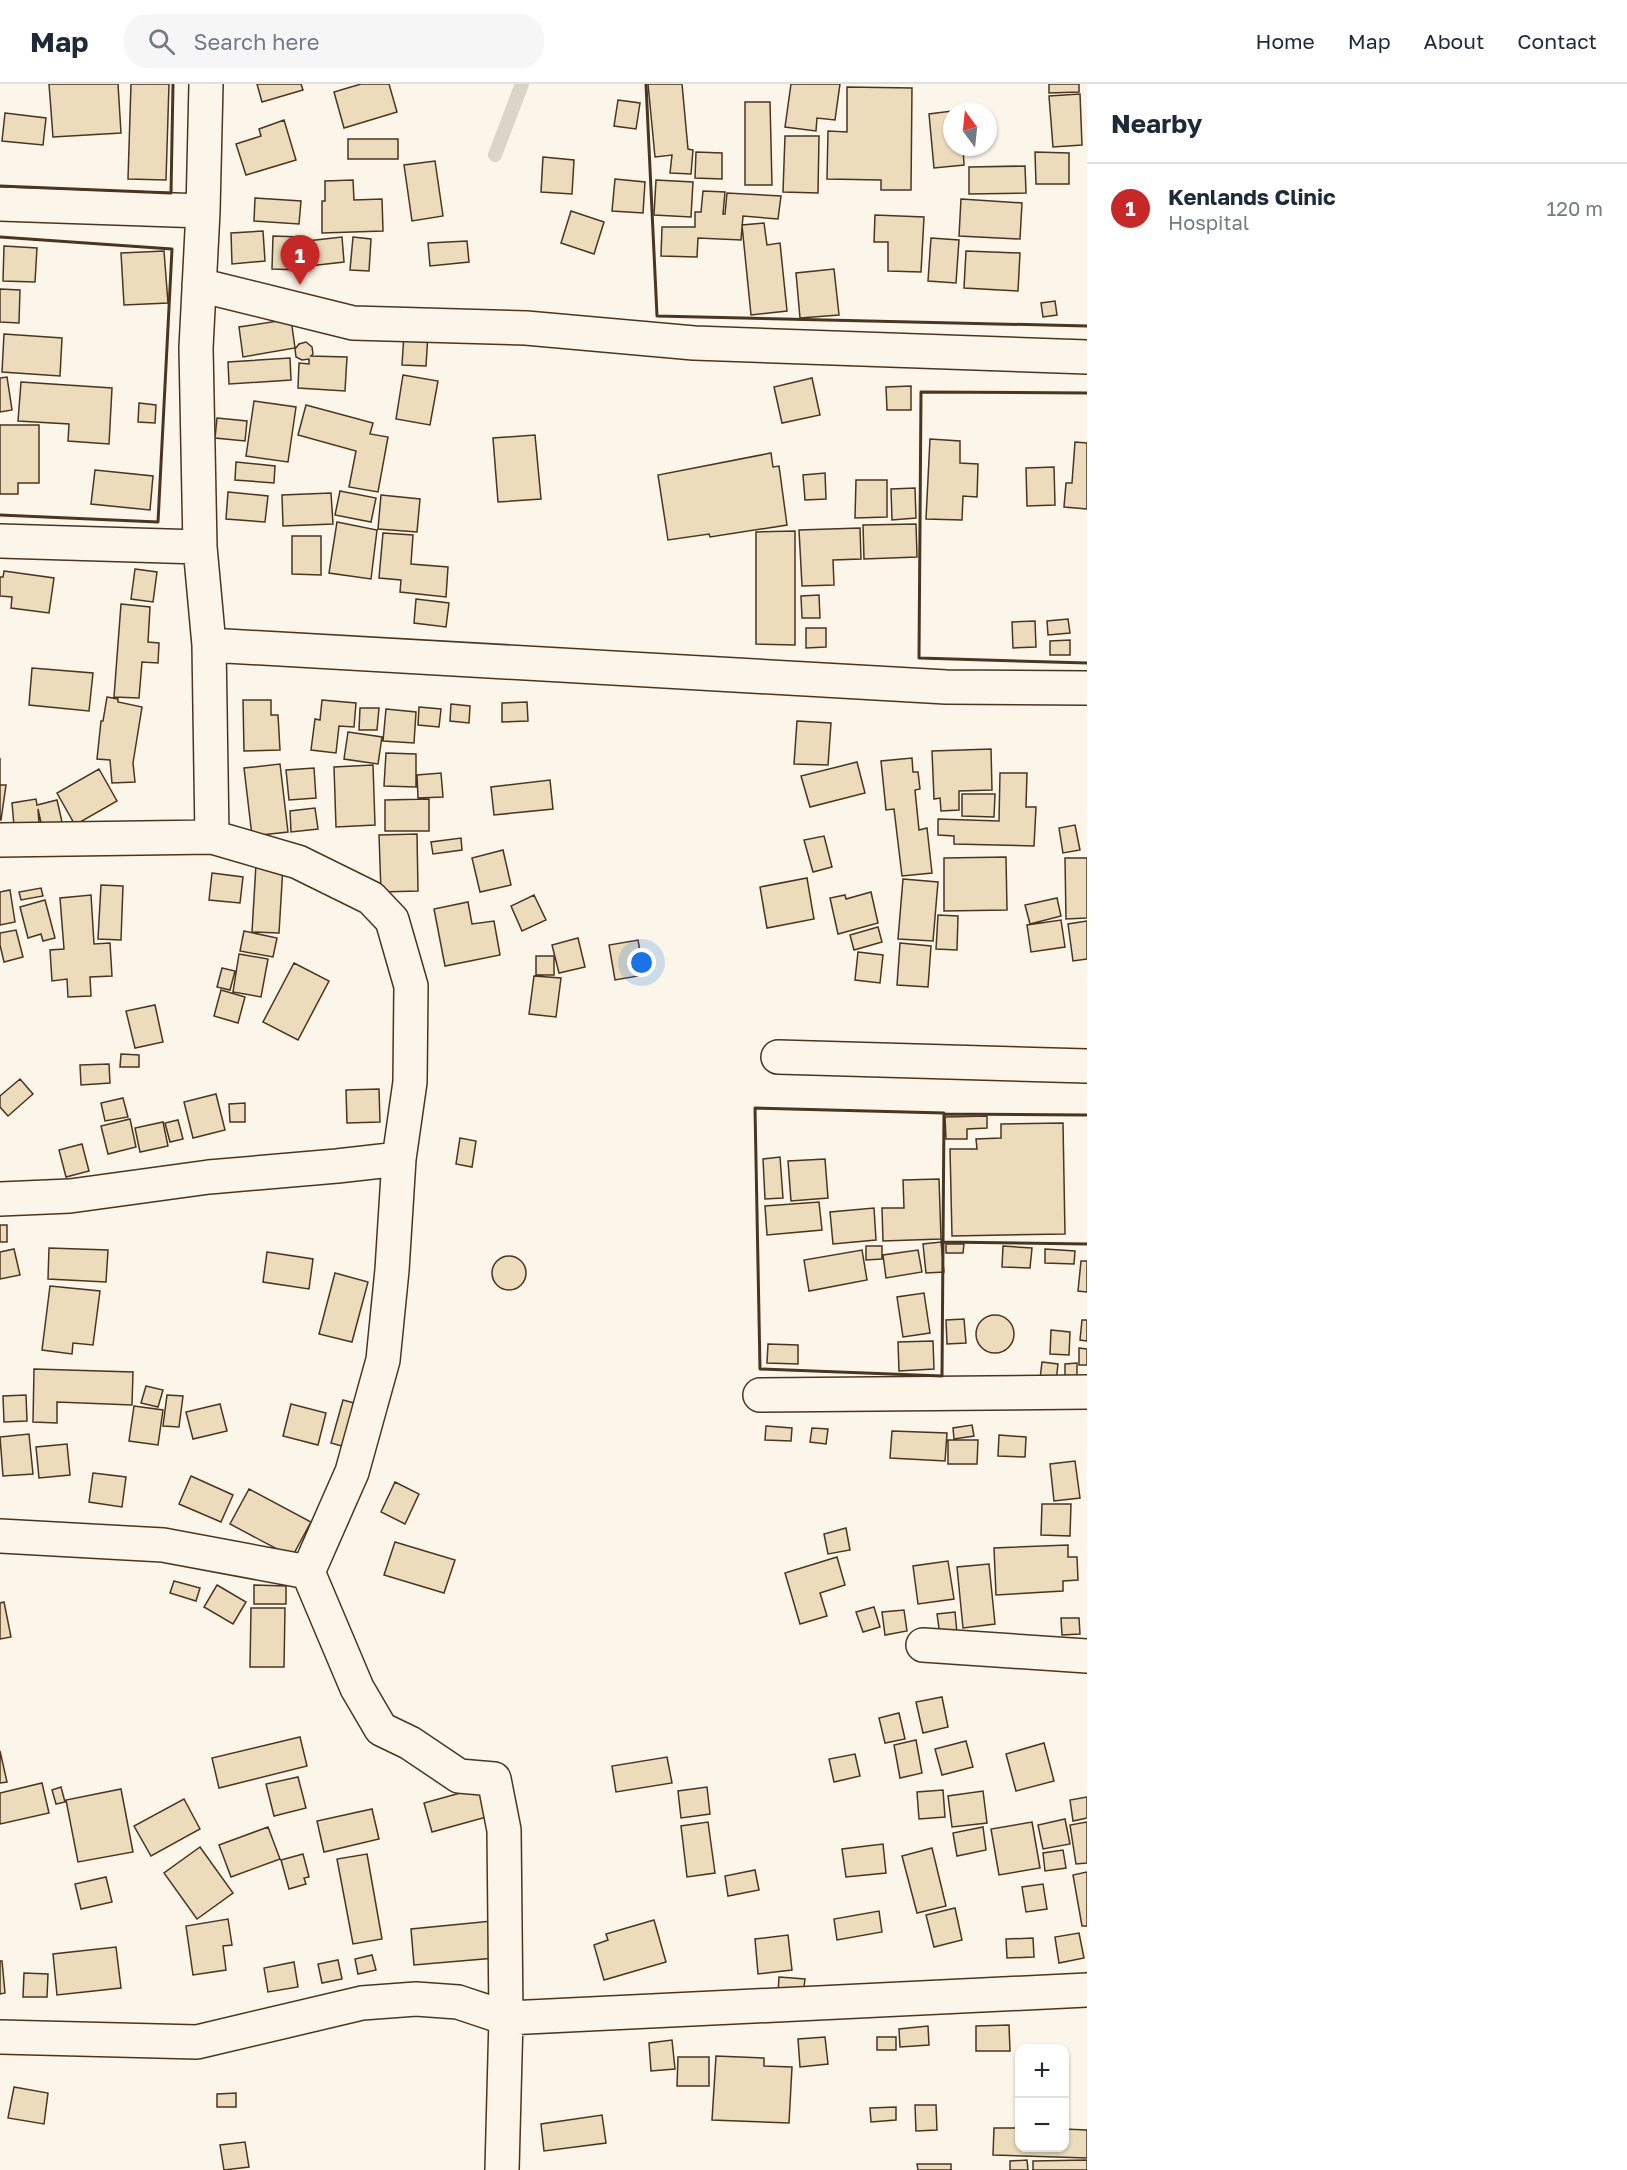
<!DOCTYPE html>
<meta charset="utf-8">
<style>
:root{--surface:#fff;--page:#f6f6f7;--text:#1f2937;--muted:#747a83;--line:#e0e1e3;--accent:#c62828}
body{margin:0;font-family:"Golos Text",sans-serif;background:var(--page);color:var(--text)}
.controls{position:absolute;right:18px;bottom:18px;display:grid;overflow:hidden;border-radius:12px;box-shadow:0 2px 4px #0004}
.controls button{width:54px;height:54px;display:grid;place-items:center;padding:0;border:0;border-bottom:2px solid var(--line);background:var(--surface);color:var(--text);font:30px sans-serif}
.compass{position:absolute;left:943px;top:18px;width:54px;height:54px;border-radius:50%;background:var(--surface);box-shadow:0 2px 4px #0004;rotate:345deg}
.you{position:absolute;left:642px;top:879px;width:21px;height:21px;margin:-15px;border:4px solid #fff;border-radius:50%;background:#1a73e8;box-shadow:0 0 0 9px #1a73e833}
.badge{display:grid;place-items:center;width:39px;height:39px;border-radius:50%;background:var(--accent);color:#fff;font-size:20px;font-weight:700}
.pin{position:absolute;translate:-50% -50px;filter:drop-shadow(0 2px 3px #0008)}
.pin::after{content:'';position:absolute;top:32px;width:21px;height:18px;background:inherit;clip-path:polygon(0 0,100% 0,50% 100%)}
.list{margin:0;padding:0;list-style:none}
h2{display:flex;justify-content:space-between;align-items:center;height:78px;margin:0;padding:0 24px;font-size:26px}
h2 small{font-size:20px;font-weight:400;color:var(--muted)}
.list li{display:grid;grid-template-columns:39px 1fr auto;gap:18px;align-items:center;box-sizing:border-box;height:90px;padding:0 24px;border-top:2px solid var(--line)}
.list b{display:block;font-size:22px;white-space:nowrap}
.list p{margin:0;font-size:20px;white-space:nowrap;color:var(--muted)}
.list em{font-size:20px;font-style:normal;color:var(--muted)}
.icon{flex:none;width:33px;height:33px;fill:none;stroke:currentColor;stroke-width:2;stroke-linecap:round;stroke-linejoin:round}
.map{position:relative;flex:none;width:1087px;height:2086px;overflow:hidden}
header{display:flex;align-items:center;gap:36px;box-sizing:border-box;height:84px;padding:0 30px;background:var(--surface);border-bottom:2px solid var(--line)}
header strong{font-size:28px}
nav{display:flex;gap:33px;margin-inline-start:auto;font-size:21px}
.search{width:420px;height:54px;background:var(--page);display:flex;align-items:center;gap:15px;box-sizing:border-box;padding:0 21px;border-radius:24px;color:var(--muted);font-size:22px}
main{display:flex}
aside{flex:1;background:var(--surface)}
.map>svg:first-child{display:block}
</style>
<header>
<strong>Map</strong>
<div class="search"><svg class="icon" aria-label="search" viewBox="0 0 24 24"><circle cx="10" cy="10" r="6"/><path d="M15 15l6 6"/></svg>Search here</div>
<nav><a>Home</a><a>Map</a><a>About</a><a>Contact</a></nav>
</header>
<main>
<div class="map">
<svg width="1087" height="2086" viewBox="0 0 1087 2086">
<rect width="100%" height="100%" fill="#fbf6e9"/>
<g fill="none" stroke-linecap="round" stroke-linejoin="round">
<!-- stream -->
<path stroke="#dcd4c6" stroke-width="14" d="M495 71 522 0"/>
</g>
<!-- building -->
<path fill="#ecdcbc" stroke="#4a3520" stroke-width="1.5" d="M49 0H118L121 49 53 53Z
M131 0H169L166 96 128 95Z
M257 0H301L303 6 262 18Z
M361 0H389L397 28 344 44 334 8Z
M648 0H682L688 65 693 66 691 90 670 89 672 71 655 73Z
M791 0H840L835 36 817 34 816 47 785 43Z
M1049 0H1079V8L1049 9Z
M847 3 912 4 911 106H881V96L827 95 828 47 847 48Z
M1080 10 1082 61 1053 63 1049 12Z
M618 16 640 19 636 45 614 42Z
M745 18H770L772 101H745Z
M952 27V63H963L964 81 934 84 929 30Z
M5 29 46 34 43 61 2 57Z
M284 36 296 76 246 91 236 60 261 52 259 45Z
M785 52H819L818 109 783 108Z
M348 55H398V75H348Z
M696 68 722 69V95L695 94Z
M1035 68 1069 69V100H1036Z
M543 73 574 76 572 110 541 108Z
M435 77 443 132 412 137 404 81Z
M1025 82 1026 109 969 110V83Z
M615 95 645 98 643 129 612 127Z
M353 96 354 116 382 115 383 147 322 149V117H325V97Z
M656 96 693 98 691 133 654 131Z
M703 107 725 108 723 130H725L727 109 781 112 778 135 743 132 741 156 698 154 697 173 661 172 662 143H695V128H701Z
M255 114 301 117 299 140 254 137Z
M961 115 1022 119 1020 155 959 152Z
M571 127 604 138 594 170 561 159Z
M875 131 924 133 921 188 888 187V158H874Z
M764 139 767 161 780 159 787 227 751 231 742 141Z
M263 147 265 177 232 180 231 149Z
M273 152 301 153 300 186 272 185Z
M342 153 344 178 309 182 307 157Z
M353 153 371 155 369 187 350 186Z
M931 154 959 156 956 199 928 197Z
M467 157 469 178 430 182 428 159Z
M4 162 37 164 35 198 3 197Z
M164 167 168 219 124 221 121 169Z
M966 167 1020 169 1018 207 964 204Z
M834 185 839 231 800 234 796 189Z
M0 205 20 206 19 239 0 238Z
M1055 217 1057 231 1043 233 1041 219Z
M291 235 295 264 243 273 239 243Z
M404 249 428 250 426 282 402 281Z
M4 250 62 254 60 292 2 288Z
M306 258 312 263 313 270 311 272 347 273 345 307 298 304 299 279 309 280V275L302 276 296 273 295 265 299 260Z
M290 274 291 296 229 300 228 278Z
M403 291 438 297 430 341 396 335Z
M7 293 12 326 0 328V294Z
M812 294 820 331 782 339 774 303Z
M21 298 112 304 109 360 68 357 69 340 18 337Z
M911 302V326H887L886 303Z
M254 317 296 323 288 378 246 372Z
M139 319 156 321 155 339 138 338Z
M306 321 373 339 370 350 388 353 378 408 349 403 356 367 298 351Z
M217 334 247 337 245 357 215 354Z
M0 341H39V399H18V410H0Z
M535 351 541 415 498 418 493 354Z
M930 355 960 357V379L978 380 977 413 963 412 962 436 926 435Z
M1075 358 1087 359V425L1064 423 1066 399H1072Z
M771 369 773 383 779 382 787 441 710 453 709 450 668 456 658 391Z
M236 378 275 382 274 399 235 396Z
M1054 383 1055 421 1027 422 1026 384Z
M95 386 153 392 150 426 91 420Z
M825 389 826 415 805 416 803 391Z
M856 396H887V433L855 434Z
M915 404 916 434 892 436 891 405Z
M340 407 376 414 371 438 335 431Z
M228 408 268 412 265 438 226 435Z
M331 409 333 440 283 442 282 411Z
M381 411 420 415 417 448 378 445Z
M337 438 377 446 371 495 329 489Z
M916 440 917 473 864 475 863 441Z
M860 444 861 475 833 476 834 501 802 502 799 446Z
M795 447V561L756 560V448Z
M383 449 413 451 411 480 448 483 446 513 400 508 401 496 379 494Z
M292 452H321V491L292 490Z
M135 485 157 488 153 518 131 515Z
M4 487 54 494 49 529 11 524 12 513 0 512V493H3Z
M819 511 820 534H802L801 512Z
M416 515 449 519 446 543 414 539Z
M121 520 150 523 148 558 159 559 158 579 142 578 139 614 114 613Z
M1068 535 1070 549 1048 551 1047 537Z
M1035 537 1036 563 1013 564 1012 538Z
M806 544H826V563L806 564Z
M1070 556V571H1050V557Z
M32 584 93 589 89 627 29 621Z
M107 613 118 615V618L142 623 133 679 135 698 112 699 110 676 97 675 101 637H103Z
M243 616H271V631H278L280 666 244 667Z
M322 616 356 619 354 643 339 642 336 669 311 666 315 635 320 636Z
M527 618 528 637 502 638V619Z
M451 620 470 622 469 639 450 637Z
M419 623 441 625 439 643 418 641Z
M360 624H379L377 646H359Z
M386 625 416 628 414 659 383 657Z
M797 637 831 639 828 681 794 680Z
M348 648 382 653 378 680 344 675Z
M991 665 992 706 959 707V726L941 727 940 714 934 715 932 667Z
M386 669 416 670V703L384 702Z
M0 674V701H6L1 736H0Z
M912 674 913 688H918L920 705 915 706 919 746 927 744 932 789 902 792 894 725 886 726 881 677Z
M857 678 865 709 810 723 801 692Z
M280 680 288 748 252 752 244 684Z
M373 681 375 741 336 743 334 683Z
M314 684 316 714 289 716 286 686Z
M99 685 117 717 75 741 57 709Z
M441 689 443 713 418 714 417 691Z
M1000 689H1027L1026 723H1036L1034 762 954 760V752L938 751V735L999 737Z
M550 696 553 725 494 731 491 703Z
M962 710H995L994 733 962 732Z
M36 715 37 721 57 716 62 738 42 743 38 725 39 739 14 742 12 719Z
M429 715V747H385V716Z
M315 724 318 745 291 748 290 727Z
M1075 741 1080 766 1063 769 1059 744Z
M417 750 418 807 381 808 379 751Z
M824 752 832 783 813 788 804 756Z
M461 754 462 766 433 770 431 758Z
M503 766 511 801 480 808 472 774Z
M1006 773 1007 826 944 827V774Z
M1065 774H1087V834L1066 835Z
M256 780 283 782 279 849 252 848Z
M212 789 243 793 240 819 209 816Z
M807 794 814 835 767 844 760 803Z
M903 795 938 798 933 857 898 855Z
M101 801 123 802 121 856 98 855Z
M41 804 43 812 21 816 19 808Z
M10 806 15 838 0 841V808Z
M871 808 878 839 838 850 830 814 845 811 846 815Z
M91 811 94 860 110 859 112 892 90 893 91 912 68 913 67 895 52 897 50 866 64 865 60 814Z
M534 811 546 836 522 847 511 822Z
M1057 814 1061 832 1030 840 1025 821Z
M45 816 55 854 43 857 41 850 28 854 20 823Z
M468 818 472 840 494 837 500 871 445 882 434 825Z
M938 831 958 832 957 866 936 865Z
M1061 836 1065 863 1031 868 1027 841Z
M1087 837V875L1073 877 1068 840Z
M878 843 882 858 854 866 850 851Z
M16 846 23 873 4 878 0 861V849Z
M244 847 277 854 273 873 240 867Z
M578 854 585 883 559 889 552 861Z
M638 856 644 891 615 896 609 861Z
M900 859 931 862 928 903 897 901Z
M858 868 883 871 880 899 855 896Z
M239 870 268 875 261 913 233 908Z
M536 872H554V891H536Z
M294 879 329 897 298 956 263 938Z
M222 884 235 887 230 906 217 903Z
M534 892 561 894 556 933 529 930Z
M221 906 245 913 238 939 214 932Z
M155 921 163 958 135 964 126 927Z
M121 970 139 971V983H120Z
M109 980 110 999 81 1001 80 981Z
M20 995 33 1010 8 1032 0 1023V1012Z
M379 1005 380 1038 347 1039 346 1006Z
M216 1010 225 1046 193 1054 184 1018Z
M123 1014 128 1033 105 1037 101 1019Z
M245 1019V1038H230L229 1020Z
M987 1032V1044L967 1045V1055H946L945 1033Z
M130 1035 136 1063 108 1070 101 1042Z
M178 1036 183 1055 170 1058 165 1039Z
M163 1038 168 1062 140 1068 135 1044Z
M1063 1039 1065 1150 952 1152 950 1065H977L976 1055 1001 1054V1040Z
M460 1054 476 1057 472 1083 456 1080Z
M82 1060 89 1087 66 1093 59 1066Z
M780 1073 783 1114 765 1115 763 1075Z
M825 1075 828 1114 791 1117 788 1077Z
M939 1095 941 1155 883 1157 882 1124H904L903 1096Z
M819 1118 822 1146 767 1151 765 1122Z
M874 1124 876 1156 833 1160 830 1128Z
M0 1141H7V1158H0Z
M941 1158 944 1188 926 1189 923 1160Z
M946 1160H964L963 1169H946Z
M866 1162H882V1175L866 1176Z
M1003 1162 1032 1164 1030 1184 1002 1183Z
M49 1164 108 1166 106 1198 48 1195Z
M14 1165 20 1191 0 1195V1168Z
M1045 1165 1075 1167 1074 1180 1045 1179Z
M862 1166 867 1196 809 1207 804 1176Z
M918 1166 922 1188 886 1194 883 1171Z
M267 1168 313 1175 309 1205 263 1198Z
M492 1189a17 17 0 1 1 34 0a17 17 0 1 1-34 0Z
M1081 1177H1087V1208L1078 1207Z
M335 1189 368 1198 352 1258 319 1250Z
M50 1202 100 1207 93 1261 73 1259 72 1270 42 1266Z
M924 1209 930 1249 903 1253 897 1213Z
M976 1250a19 19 0 1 1 38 0a19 19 0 1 1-38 0Z
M964 1235 966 1259 947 1260 946 1236Z
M1082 1236H1087V1257L1080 1256Z
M1051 1246 1070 1248 1069 1271 1050 1270Z
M933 1257 934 1285 899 1287 898 1258Z
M768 1260 798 1261V1280L767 1279Z
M1079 1264 1087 1265V1281H1079Z
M1042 1278 1058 1280 1056 1297 1040 1295Z
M1077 1279V1296H1065V1280Z
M34 1285 133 1288 132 1321 57 1318V1339L33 1338Z
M146 1302 163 1306 158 1323 141 1319Z
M26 1311 27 1337 4 1338 3 1312Z
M167 1311 183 1312 179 1343 163 1342Z
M343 1316 362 1321 349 1364 331 1359Z
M220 1320 227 1347 193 1355 186 1328Z
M291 1320 326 1329 318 1361 283 1352Z
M134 1322 163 1326 158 1361 129 1357Z
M972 1341 974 1352 954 1355 953 1344Z
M766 1342 792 1344 791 1357 765 1356Z
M812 1344 828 1345 826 1360 810 1358Z
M892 1347 947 1349 945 1377 890 1374Z
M29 1350 33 1390 3 1392 0 1353Z
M999 1351 1026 1353 1025 1373 998 1372Z
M948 1356H978L977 1380H948Z
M67 1360 70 1391 39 1394 36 1363Z
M1075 1377 1080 1414 1054 1417 1050 1380Z
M93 1389 126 1393 122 1423 89 1418Z
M191 1392 233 1411 221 1438 179 1420Z
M395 1398 419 1410 405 1440 381 1428Z
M249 1405 311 1438 292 1473 230 1440Z
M1042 1420H1071L1070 1452 1041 1451Z
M846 1444 850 1466 828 1470 824 1450Z
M395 1458 455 1476 444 1509 384 1491Z
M1068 1461V1473H1077L1078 1496 1063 1497V1507L996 1511 994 1464Z
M837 1473 845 1501 820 1509 827 1532 800 1540 785 1489Z
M948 1477 954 1515 918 1520 913 1482Z
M989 1480 995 1540 963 1544 957 1483Z
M174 1497 200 1504 196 1517 170 1509Z
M217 1501 246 1518 233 1540 204 1523Z
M254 1501 286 1502V1520H254Z
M4 1518 11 1553 0 1555V1519Z
M874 1523 880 1543 863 1548 856 1528Z
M251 1524H285L284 1583H250Z
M904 1526 907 1547 885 1551 882 1528Z
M955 1528 957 1549 940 1551 937 1530Z
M1061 1534H1079L1080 1550 1062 1551Z
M942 1613 948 1643 923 1649 916 1618Z
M899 1629 905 1655 885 1659 879 1634Z
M300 1653 307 1682 219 1704 212 1674Z
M916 1656 922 1689 900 1694 894 1661Z
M966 1657 973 1683 942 1691 935 1665Z
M1044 1659 1054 1697 1016 1707 1006 1670Z
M0 1667 7 1698 0 1699Z
M855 1670 860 1692 834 1698 829 1675Z
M667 1673 672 1699 616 1708 612 1682Z
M298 1693 306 1724 274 1732 266 1700Z
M42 1699 49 1729 0 1740V1709Z
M61 1703 65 1718 56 1720 52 1706Z
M482 1703 490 1732 432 1748 424 1719Z
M707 1703 710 1730 681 1734 678 1707Z
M121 1705 133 1768 78 1778 66 1716Z
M943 1706 945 1733 919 1735 917 1708Z
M983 1707 987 1739 952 1743 948 1712Z
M1087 1713V1734L1073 1737 1070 1716Z
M184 1715 200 1745 151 1772 134 1742Z
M372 1725 379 1755 324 1768 317 1737Z
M1065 1735 1070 1760 1043 1765 1038 1741Z
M708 1738 715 1789 687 1793 681 1742Z
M1032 1738 1040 1784 999 1791 991 1745Z
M1087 1738V1779L1076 1780 1070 1741Z
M268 1743 280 1775 231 1793 219 1761Z
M983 1743 986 1766 957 1772 953 1749Z
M883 1760 886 1789 846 1793 842 1765Z
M200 1763 233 1809 197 1835 164 1789Z
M932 1764 946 1822 917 1829 902 1772Z
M1063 1766 1066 1784 1045 1787 1043 1769Z
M303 1770 309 1793 304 1794 306 1800 289 1805 281 1776Z
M367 1770 382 1855 353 1860 337 1775Z
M755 1786 759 1806 728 1812 725 1792Z
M1087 1788V1842H1082L1073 1791Z
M106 1793 112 1818 81 1825 75 1800Z
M1043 1800 1047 1825 1026 1828 1022 1803Z
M955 1824 962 1856 934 1863 926 1831Z
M879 1827 882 1848 837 1856 834 1835Z
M228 1835 232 1861 223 1862 226 1886 193 1891 186 1842Z
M654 1836 666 1878 604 1896 594 1861 608 1856 606 1850Z
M492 1837 495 1874 414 1881 411 1845Z
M1079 1849 1084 1874 1059 1879 1055 1853Z
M788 1851 792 1886 758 1890 755 1855Z
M1033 1854 1034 1873 1007 1874 1006 1855Z
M116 1863 121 1904 57 1911 53 1870Z
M372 1871 376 1886 358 1890 355 1875Z
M338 1876 342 1895 322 1899 318 1880Z
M0 1877H2L5 1909 0 1910Z
M294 1878 298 1903 268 1908 264 1884Z
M24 1889 48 1890 47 1913H23Z
M779 1893 805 1895 803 1910 778 1909Z
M1009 1941 1010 1967H976V1942Z
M928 1942 929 1961 900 1963 899 1945Z
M825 1953 828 1980 800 1983 798 1955Z
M877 1953H896V1966H877Z
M672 1956 675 1985 651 1987 649 1959Z
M716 1972 764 1974V1982L792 1983 789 2039 712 2036Z
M678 1973H709V2002H677Z
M14 2003 48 2009 44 2040 8 2034Z
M236 2009V2023H217V2010Z
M915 2021H936L937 2046 916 2047Z
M896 2023V2036L871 2038 870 2024Z
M602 2031 606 2059 544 2067 541 2040Z
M994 2044H1020V2064H1064V2045L1087 2046V2074L993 2071Z
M245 2058 249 2083 224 2086 220 2061Z
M1027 2076 1028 2086H1010V2077Z
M1087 2076V2086H1033V2077Z
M917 2080H951V2086H918Z"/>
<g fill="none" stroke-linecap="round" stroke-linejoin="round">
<!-- minor casing -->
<g stroke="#4a3520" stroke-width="36">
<path id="minor" d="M206 0 203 127 196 264 200 463 209 561 212 753
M0 120 203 127
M199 201 353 239 526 244 694 259 1087 273
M0 457 200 463
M209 561 946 603 1087 604
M0 756 212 753 298 778 371 814 392 836 411 902 410 998 399 1075 392 1186 383 1276 352 1388 308 1488 357 1604 381 1645 410 1659 459 1692 494 1695 504 1746 506 1934 502 2086
M778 973 1087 982
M0 1115 70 1112 209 1093 337 1082 399 1075
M760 1311 1087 1308
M0 1452 163 1461 308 1488
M923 1561 1087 1572
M0 1953 197 1958 362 1919 416 1915 458 1918 506 1934 1087 1906"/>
</g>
<!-- minor -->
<use href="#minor" stroke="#fbf6e9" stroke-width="33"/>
<!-- wall -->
<path stroke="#4a3520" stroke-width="3" d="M646 0 657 232 1087 242
M0 102 171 109 173 0
M0 153 172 165 158 438 0 431
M1087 309 921 308 919 574 1087 579
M755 1024 944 1029 942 1292 760 1285Z
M944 1030 1087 1031
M942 1156V1158L1087 1160"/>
</g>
</svg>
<div class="controls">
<button>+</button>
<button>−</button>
</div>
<svg class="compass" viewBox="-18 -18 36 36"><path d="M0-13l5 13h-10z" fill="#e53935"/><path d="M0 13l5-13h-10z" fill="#747a83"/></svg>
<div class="you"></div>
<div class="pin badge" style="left:300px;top:201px">1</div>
</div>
<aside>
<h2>Nearby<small></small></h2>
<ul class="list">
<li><span class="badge">1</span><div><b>Kenlands Clinic</b><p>Hospital</p></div><em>120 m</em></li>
</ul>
</aside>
</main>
